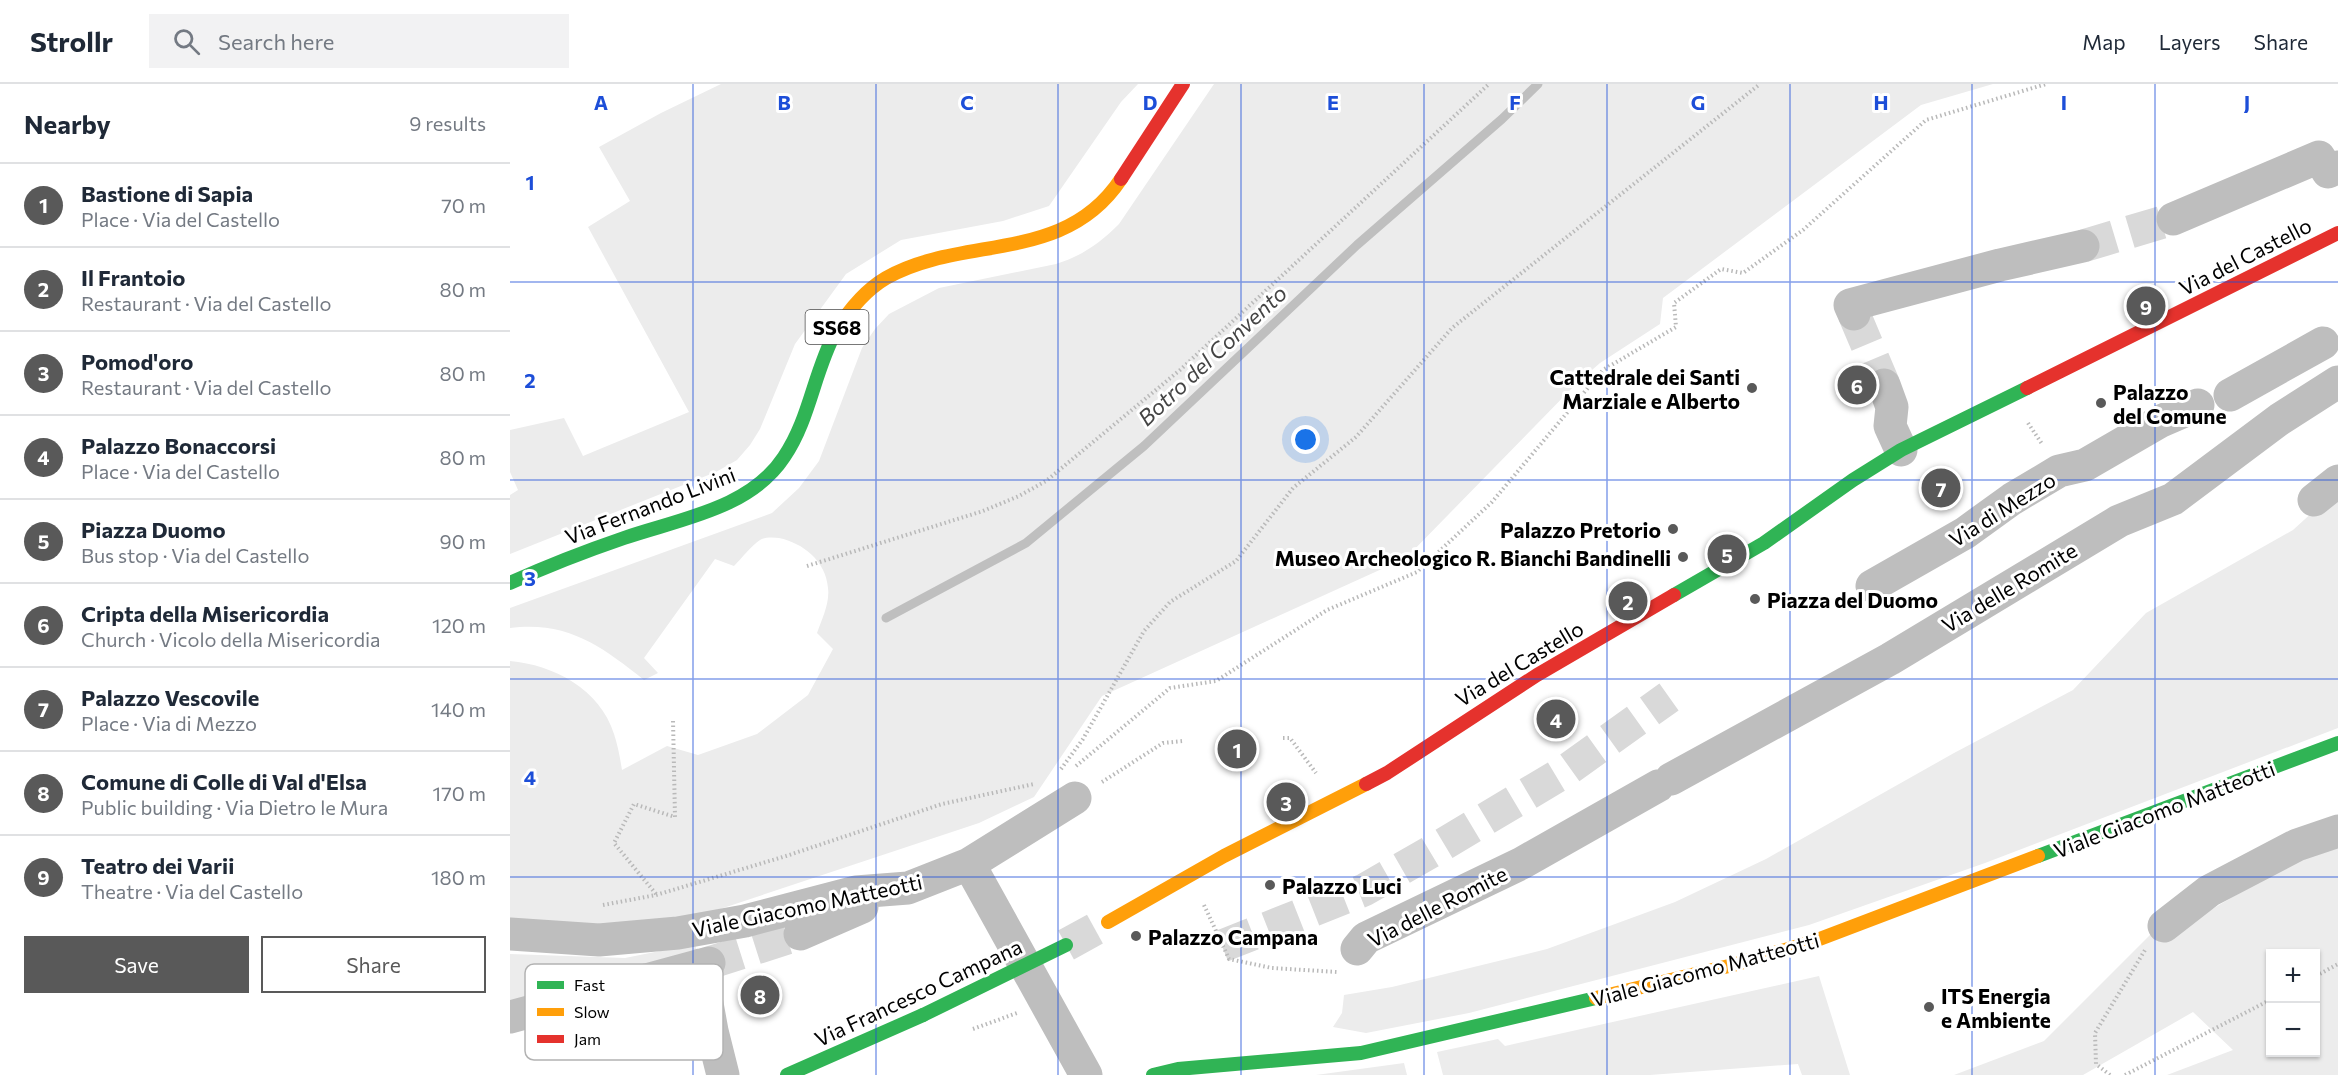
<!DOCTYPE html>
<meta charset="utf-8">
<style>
:root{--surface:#fff;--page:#f2f2f3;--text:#1f2937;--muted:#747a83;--line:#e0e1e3;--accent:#595959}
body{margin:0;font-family:Commissioner,sans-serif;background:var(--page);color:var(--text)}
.controls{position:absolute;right:18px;bottom:18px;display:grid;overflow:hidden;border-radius:0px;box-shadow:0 2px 4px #0004}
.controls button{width:54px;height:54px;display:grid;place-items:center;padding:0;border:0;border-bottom:2px solid var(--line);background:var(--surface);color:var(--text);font:30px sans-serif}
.you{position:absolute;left:796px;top:356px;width:21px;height:21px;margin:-15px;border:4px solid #fff;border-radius:50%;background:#1a73e8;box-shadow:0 0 0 9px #1a73e833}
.badge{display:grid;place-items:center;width:39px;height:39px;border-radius:50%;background:var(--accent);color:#fff;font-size:20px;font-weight:700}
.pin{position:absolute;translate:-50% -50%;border:3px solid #fff;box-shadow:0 2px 6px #0006}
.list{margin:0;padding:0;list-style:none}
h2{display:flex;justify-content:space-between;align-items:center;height:78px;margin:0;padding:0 24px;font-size:26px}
h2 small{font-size:20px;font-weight:400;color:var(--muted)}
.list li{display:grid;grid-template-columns:39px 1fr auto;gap:18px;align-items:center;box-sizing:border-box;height:84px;padding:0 24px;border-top:2px solid var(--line)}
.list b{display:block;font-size:22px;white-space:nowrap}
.list p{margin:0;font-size:20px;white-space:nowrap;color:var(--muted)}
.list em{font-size:20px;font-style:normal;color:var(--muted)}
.actions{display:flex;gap:12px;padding:18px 24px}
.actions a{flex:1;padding:14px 0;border:2px solid var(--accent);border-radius:0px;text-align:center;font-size:21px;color:var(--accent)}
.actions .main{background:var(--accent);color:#fff}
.icon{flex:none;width:33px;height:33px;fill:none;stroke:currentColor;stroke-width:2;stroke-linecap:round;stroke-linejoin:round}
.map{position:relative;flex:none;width:1828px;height:991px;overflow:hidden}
header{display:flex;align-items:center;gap:36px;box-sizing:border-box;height:84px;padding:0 30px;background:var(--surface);border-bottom:2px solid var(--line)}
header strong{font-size:28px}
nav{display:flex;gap:33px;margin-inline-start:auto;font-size:21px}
.search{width:420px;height:54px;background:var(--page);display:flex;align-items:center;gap:15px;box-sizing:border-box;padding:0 21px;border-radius:0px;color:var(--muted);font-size:22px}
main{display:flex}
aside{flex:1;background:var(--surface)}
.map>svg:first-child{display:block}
</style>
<header>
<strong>Strollr</strong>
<div class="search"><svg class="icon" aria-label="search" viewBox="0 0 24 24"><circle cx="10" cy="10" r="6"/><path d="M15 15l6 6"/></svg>Search here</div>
<nav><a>Map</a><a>Layers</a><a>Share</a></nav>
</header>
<main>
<aside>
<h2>Nearby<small>9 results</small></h2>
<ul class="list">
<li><span class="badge">1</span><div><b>Bastione di Sapia</b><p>Place · Via del Castello</p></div><em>70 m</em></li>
<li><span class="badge">2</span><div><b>Il Frantoio</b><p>Restaurant · Via del Castello</p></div><em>80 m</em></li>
<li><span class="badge">3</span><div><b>Pomod'oro</b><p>Restaurant · Via del Castello</p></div><em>80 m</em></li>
<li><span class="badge">4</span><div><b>Palazzo Bonaccorsi</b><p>Place · Via del Castello</p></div><em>80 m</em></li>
<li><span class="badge">5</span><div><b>Piazza Duomo</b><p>Bus stop · Via del Castello</p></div><em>90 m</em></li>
<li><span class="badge">6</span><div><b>Cripta della Misericordia</b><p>Church · Vicolo della Misericordia</p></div><em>120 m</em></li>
<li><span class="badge">7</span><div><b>Palazzo Vescovile</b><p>Place · Via di Mezzo</p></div><em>140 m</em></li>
<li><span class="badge">8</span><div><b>Comune di Colle di Val d'Elsa</b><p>Public building · Via Dietro le Mura</p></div><em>170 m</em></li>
<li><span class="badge">9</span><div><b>Teatro dei Varii</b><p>Theatre · Via del Castello</p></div><em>180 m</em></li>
</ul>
<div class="actions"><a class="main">Save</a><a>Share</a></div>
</aside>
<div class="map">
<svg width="1828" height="991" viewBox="0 0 1828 991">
<rect width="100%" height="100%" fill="#fff"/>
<!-- green -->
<path fill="#ececec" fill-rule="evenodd" d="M211 0H628L611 18 539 122 493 137 391 156 336 190 285 260 250 345 240 361 227 376 206 388 0 470V411L8 406 0 388V346L54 334 73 372 179 328 78 143 120 117 89 63 151 29Z
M704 0H1483L1411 21 1153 214 1150 240 1090 279 1067 299 896 474 592 612 524 713 469 739 189 832 137 840H0V577C44 581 90 605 104 650 108 662 110 674 112 686L157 662 188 671 247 650 298 611 323 565 307 549C312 535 320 519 318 504 316 477 293 459 269 454 263 453 255 453 250 456 241 462 232 474 224 482L205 475 134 574 148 589 134 596C91 562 58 537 0 544V524L262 429 289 404 309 377 352 264 365 245 379 230 429 204 546 180C572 172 590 159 609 140Z
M1828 405V644L1475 779 1299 841 959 929 856 949 823 943 832 929 834 911 882 903 1037 865 1165 818 1256 775 1444 669 1563 606 1636 529 1783 446Z
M1828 760V991H1657L1723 966 1683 928 1573 991H1444L1534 957 1640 851 1670 844 1796 770ZM1760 870H1806V968H1760Z
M185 860 188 872 0 921V870L115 874Z
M1309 892 1340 991H1292L1288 980 1140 991H933L927 968 988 955 995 962Z
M894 979 897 991H806Z"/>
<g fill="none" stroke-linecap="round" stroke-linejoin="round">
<!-- stream -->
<path stroke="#bfbfbf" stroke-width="9" d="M376 534 516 459 634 362 847 161 992 35 1028 0"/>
<!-- street-tunnel -->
<path stroke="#d9d9d9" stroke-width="33" stroke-dasharray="33 16" stroke-linecap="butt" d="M1573 162 1663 135
M1344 230 1374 301
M712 862 854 806 917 770 1054 688 1159 613
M199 879 290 850"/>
<!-- secondary-tunnel -->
<path stroke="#d9d9d9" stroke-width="33" stroke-dasharray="33 16" stroke-linecap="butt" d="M556 861 598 838"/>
<!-- path -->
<path stroke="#b9b9b9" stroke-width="4" stroke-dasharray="1.5 3" stroke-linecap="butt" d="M1518 339 1532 360
M297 482 473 427 509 412 536 397 670 286 979 0
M773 654H780L806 689
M566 682 660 604 706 597 817 526 907 488 982 418 1093 286 1166 243 1164 219 1211 185 1233 189 1293 146 1416 36 1536 0
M551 685 573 655 634 547 660 518 726 477 783 404 846 353 942 244 1250 0
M592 698 653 659 673 657
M146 810 104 759 124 720 165 733 163 636
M93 821 146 811 276 772 432 720 524 700
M694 821 719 875 762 884 827 888
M1806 892 1828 880
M463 945 507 929
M1600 991 1586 980 1585 949 1635 866
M1615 991 1760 916"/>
<!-- street -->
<path stroke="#bebebe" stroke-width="33" d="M1663 135 1809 73 1818 88 1828 83
M1344 230 1340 221 1490 181 1573 162
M1374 301 1382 323 1380 342 1391 366
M1720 311 1813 259
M1804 416 1828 397
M1362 502 1455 449 1502 415 1549 387 1575 381 1651 337 1688 321
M1161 695 1380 575 1609 437 1663 415 1770 335 1828 298
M459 780 565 714
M1654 842 1699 807 1787 761 1828 747
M0 850 89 856 168 849 235 837 346 808 398 804 459 780 576 991
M290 850 352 823
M847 865 856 854 1012 779 1148 702
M190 881 202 947 213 991
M0 933 199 879"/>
<!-- fast -->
<path stroke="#30b455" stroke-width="14" d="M0 499C37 482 76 467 114 454 169 435 240 425 274 373 300 335 304 287 326 247
M1164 511 1254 459 1343 396 1391 366 1517 304
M1528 772 1828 659
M277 991 413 931
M643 991 668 985 851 969 1086 914"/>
<!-- slow -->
<path stroke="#ff9f0a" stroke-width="14" d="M326 247C339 226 354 207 376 194 454 150 554 181 611 95
M598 838 714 772 856 700
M1086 914 1223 881 1299 859 1528 772"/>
<!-- jam -->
<path stroke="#e5322d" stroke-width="14" d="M611 95 673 0
M1517 304 1828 149
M856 700 877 689 1027 591 1164 511"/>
<!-- fast-bridge -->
<path stroke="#30b455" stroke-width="14" d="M413 931 556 861"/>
</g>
<!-- grid -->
<path fill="none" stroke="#1d4ed8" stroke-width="1.5" stroke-opacity="0.55" d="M183 0V991M366 0V991M548 0V991M731 0V991M914 0V991M1097 0V991M1280 0V991M1462 0V991M1645 0V991M0 198H1828M0 396H1828M0 595H1828M0 793H1828"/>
<!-- markers -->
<g fill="#595959" stroke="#fff" stroke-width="2">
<circle cx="1242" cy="304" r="6"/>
<circle cx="1591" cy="319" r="6"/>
<circle cx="1163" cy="445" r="6"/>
<circle cx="1173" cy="473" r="6"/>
<circle cx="1245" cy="515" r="6"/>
<circle cx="760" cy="801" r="6"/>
<circle cx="626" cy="852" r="6"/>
<circle cx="1419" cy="923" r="6"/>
</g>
<g text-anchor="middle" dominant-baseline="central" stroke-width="6" stroke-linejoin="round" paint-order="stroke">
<!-- shield labels -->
<rect fill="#fff" stroke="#4c4c4c" stroke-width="1.5" x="295.5" y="226" width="63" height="34" rx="4.5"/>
<g font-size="20" font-weight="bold" fill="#000">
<text x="327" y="243">SS68</text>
</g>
<!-- street labels -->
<g font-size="21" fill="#000" stroke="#fff">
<text transform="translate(1735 172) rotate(-27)">Via del Castello</text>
<text transform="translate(140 421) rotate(-21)">Via Fernando Livini</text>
<text transform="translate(1492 425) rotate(-32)">Via di Mezzo</text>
<text transform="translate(1499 503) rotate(-31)">Via delle Romite</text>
<text transform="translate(1009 579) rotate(-31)">Via del Castello</text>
<text transform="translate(1654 725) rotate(-21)">Viale Giacomo Matteotti</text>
<text transform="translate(297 821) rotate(-12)">Viale Giacomo Matteotti</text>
<text transform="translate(927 822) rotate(-27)">Via delle Romite</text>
<text transform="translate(1195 885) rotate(-15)">Viale Giacomo Matteotti</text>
<text transform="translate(408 908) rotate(-25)">Via Francesco Campana</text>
</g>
<!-- poi labels -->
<g font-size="21" font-weight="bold" fill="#000" stroke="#fff" text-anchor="start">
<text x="1230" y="292" text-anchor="end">Cattedrale dei Santi<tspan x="1230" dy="24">Marziale e Alberto</tspan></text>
<text x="1603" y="307">Palazzo<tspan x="1603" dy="24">del Comune</tspan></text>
<text x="1151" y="445" text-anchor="end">Palazzo Pretorio</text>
<text x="1161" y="473" text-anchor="end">Museo Archeologico R. Bianchi Bandinelli</text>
<text x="1257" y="515">Piazza del Duomo</text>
<text x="772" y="801">Palazzo Luci</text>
<text x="638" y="852">Palazzo Campana</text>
<text x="1431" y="911">ITS Energia<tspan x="1431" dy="24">e Ambiente</tspan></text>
</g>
<!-- water labels -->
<g font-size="22" font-style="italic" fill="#444" stroke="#fff">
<text transform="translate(702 271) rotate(-43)">Botro del Convento</text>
</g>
</g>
<!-- legend -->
<rect x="15" y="880" width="198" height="96" rx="9" fill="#fff" stroke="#b2b2b2" stroke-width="1.5"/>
<rect x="27" y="897" width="27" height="8" fill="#30b455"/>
<rect x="27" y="924" width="27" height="8" fill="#ff9f0a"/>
<rect x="27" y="951" width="27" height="8" fill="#e5322d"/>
<g font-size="16" fill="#000">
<text x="64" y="907">Fast</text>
<text x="64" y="934">Slow</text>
<text x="64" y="961">Jam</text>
</g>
<g font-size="20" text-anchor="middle" font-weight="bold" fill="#1d4ed8" stroke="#fff" stroke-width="6" stroke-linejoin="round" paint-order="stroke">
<text x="91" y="26">A</text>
<text x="274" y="26">B</text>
<text x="457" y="26">C</text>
<text x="640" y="26">D</text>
<text x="823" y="26">E</text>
<text x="1005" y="26">F</text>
<text x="1188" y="26">G</text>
<text x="1371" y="26">H</text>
<text x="1554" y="26">I</text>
<text x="1737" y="26">J</text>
<text x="20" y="106">1</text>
<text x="20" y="304">2</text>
<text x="20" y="502">3</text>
<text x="20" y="701">4</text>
</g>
</svg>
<div class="controls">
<button>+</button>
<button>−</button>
</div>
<div class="you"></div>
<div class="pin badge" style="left:727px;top:665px">1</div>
<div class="pin badge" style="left:1118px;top:517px">2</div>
<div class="pin badge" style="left:776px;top:718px">3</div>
<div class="pin badge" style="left:1046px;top:635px">4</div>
<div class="pin badge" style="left:1217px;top:470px">5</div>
<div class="pin badge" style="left:1347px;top:301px">6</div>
<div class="pin badge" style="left:1431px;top:404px">7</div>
<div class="pin badge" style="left:250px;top:911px">8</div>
<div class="pin badge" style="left:1636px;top:222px">9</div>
</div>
</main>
